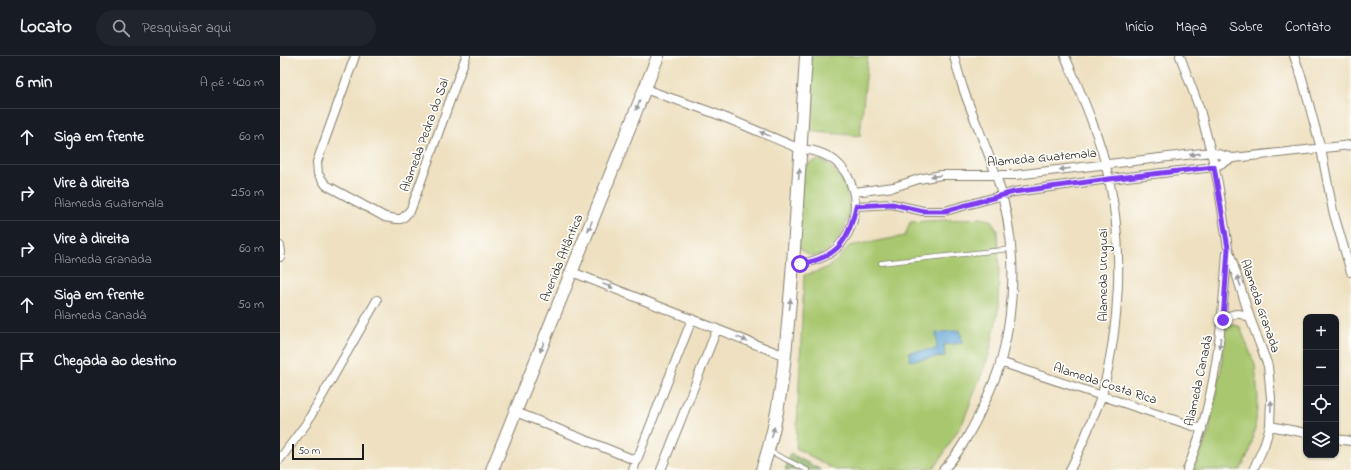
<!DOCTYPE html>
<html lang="pt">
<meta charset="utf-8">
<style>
:root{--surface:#171b24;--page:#20242c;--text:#f1f3f6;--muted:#9ea1a6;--line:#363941}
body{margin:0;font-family:"Indie Flower",sans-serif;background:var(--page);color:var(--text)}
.controls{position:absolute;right:12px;bottom:12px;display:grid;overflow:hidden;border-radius:8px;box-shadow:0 1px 3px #0004}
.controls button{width:36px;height:36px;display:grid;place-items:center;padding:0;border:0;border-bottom:1px solid var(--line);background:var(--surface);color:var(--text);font:20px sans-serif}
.scale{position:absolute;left:12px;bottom:10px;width:72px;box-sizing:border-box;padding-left:4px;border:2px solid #1c1c1c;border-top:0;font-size:11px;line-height:14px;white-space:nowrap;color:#1c1c1c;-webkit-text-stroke:3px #fdfcf7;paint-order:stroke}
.stop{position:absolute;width:12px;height:12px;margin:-9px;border:3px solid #7c3aed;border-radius:50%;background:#fff}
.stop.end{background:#7c3aed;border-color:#fff;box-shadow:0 1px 4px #0008}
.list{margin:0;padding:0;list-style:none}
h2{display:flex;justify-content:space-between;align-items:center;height:52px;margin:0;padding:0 16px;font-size:17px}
h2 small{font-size:13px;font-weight:400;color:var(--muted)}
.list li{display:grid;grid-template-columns:26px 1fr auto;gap:12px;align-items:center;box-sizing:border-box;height:56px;padding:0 16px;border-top:1px solid var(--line)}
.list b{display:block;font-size:15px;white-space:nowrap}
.list p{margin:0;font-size:13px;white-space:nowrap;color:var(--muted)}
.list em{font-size:13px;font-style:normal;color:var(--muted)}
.icon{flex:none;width:22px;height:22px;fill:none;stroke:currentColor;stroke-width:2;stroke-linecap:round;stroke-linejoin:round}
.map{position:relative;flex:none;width:1071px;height:414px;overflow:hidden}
header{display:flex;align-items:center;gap:24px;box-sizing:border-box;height:56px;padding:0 20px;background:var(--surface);border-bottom:1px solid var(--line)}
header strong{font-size:19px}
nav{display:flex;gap:22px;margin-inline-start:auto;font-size:14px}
.search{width:280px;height:36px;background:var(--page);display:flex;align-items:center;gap:10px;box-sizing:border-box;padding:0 14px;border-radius:22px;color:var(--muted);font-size:15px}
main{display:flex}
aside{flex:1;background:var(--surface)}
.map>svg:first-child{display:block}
</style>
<header>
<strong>Locato</strong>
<div class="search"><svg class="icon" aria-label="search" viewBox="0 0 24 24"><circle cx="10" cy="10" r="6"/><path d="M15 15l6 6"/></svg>Pesquisar aqui</div>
<nav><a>Início</a><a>Mapa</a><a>Sobre</a><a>Contato</a></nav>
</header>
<main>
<aside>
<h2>6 min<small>A pé · 420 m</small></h2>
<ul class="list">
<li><svg class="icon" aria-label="ahead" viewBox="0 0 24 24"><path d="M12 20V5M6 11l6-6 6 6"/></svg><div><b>Siga em frente</b></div><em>60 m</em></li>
<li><svg class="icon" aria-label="right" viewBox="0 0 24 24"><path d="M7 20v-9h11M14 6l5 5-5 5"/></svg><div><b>Vire à direita</b><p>Alameda Guatemala</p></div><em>250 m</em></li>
<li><svg class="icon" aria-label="right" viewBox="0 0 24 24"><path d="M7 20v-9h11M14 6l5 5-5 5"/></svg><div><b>Vire à direita</b><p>Alameda Granada</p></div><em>60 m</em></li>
<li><svg class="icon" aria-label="ahead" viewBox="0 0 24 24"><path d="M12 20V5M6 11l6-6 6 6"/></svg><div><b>Siga em frente</b><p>Alameda Canadá</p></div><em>50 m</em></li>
<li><svg class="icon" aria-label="arrive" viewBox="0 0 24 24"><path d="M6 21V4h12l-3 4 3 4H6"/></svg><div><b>Chegada ao destino</b></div></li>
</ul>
</aside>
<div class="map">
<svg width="1071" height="414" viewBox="0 0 1071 414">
<rect width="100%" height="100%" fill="#fdfcf7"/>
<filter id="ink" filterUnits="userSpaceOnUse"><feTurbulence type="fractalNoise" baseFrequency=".025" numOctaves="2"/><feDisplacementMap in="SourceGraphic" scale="8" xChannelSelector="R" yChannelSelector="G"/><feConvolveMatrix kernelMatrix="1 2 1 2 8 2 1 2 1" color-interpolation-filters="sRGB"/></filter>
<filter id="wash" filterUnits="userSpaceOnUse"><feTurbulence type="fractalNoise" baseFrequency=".012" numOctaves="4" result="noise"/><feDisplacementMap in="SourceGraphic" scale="16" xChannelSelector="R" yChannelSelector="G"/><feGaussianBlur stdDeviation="0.9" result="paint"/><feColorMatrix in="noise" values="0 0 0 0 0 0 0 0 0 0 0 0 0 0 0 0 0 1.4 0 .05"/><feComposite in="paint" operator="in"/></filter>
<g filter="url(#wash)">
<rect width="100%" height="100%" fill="#eee0c0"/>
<!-- green -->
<path fill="#a8c76e" stroke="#627245" d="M531 0H588L580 80 526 75Z
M541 104C549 108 556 115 561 123 567 134 570 147 568 160 565 179 537 218 519 190L522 116C527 108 531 105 541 104Z
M701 162 711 164 717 174 719 212 718 255 709 299 683 366 656 410 652 412H640L628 414H555L516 392 524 219C547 214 555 208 569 190L625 180 630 166Z
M954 268 960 271 975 309 978 342 975 373 970 395 960 414H913L928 379 942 308V275L947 269Z"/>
<!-- forest -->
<path fill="#86ac61" stroke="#51643e" d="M510 397 541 414H505Z"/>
<!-- water -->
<path fill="#61a5d6" stroke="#3e6079" d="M680 274 682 287 664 289 665 300 630 305 629 296 657 293 656 277Z"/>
</g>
<g filter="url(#ink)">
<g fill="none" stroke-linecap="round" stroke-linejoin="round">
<!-- lane casing -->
<g stroke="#857e6e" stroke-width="5.5">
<path id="lane" d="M601 207 731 193
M489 395 527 414"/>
</g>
<!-- street casing -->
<g stroke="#857e6e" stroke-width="10">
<path id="street" d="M75 0 37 106 38 118 46 129 105 161 116 163H121L125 160 131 153 186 0
M785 0C802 40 820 80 829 123 844 193 840 269 822 339 819 347 815 356 812 364 805 381 798 398 790 414
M900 0 920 54 931 96 938 127 948 192 970 262 988 310 991 342 990 370 984 390 973 414
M1014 0 1022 22 1041 93 1053 155 1071 216
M365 33C386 41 407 47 428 55 458 66 488 80 518 92 522 94 526 94 530 94 539 96 547 99 555 105 573 119 579 147 572 168 561 197 542 205 513 209
M574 136 614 131 639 123 661 119H735L931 96 953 102
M576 150 612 148 643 155H665L734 136 829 123 934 111 953 102 1071 89
M0 190 1 196 0 201
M292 216 505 300
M943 265C952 256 960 256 970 262
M720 306 922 373
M236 356 357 405
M990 370 1026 377
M1056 383 1071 385
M0 403 26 368 97 244
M353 414 412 263
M381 414 437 273
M663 414C678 399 688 380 698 361 706 343 716 324 721 305 733 259 736 208 727 161 719 117 699 77 684 35 680 23 677 12 674 0
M907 414C936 345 942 270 947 197"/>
</g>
<!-- secondary casing -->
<g stroke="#857e6e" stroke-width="14">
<path id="secondary" d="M212 414 378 0
M482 414C501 358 505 303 510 244 517 163 521 81 526 0"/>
</g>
<!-- lane -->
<use href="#lane" stroke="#fff" stroke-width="4"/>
<!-- street -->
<use href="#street" stroke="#fff" stroke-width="8"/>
<!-- secondary -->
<use href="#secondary" stroke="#fff" stroke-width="12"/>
</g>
<!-- one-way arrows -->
<defs><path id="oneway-solid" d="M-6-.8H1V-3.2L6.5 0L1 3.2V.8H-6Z"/></defs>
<g fill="#999">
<use href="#oneway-solid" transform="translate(358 49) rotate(112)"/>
<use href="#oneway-solid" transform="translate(485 78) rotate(-157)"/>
<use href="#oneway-solid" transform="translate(915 98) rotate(174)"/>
<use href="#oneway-solid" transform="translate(785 113) rotate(173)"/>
<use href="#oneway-solid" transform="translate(519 118) rotate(-86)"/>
<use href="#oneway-solid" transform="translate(656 120) rotate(173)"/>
<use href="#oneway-solid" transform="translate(310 170) rotate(112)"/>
<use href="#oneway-solid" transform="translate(959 225) rotate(-108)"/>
<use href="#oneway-solid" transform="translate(328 230) rotate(22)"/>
<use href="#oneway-solid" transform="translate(510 248) rotate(-85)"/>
<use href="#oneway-solid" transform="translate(462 283) rotate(22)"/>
<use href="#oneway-solid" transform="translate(940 287) rotate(97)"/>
<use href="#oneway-solid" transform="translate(262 291) rotate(112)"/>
<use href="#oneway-solid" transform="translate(991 350) rotate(-88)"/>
<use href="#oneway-solid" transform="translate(493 376) rotate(-77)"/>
</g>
</g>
<g fill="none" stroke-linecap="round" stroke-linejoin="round" filter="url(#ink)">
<!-- route -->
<path stroke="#7c3aed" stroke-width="5" d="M520 208C557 202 569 185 576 150L612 148 643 155H665L734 136 829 123 934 111 948 192 943 264"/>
</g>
<g text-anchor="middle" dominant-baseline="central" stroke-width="3.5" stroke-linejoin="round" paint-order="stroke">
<!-- street labels -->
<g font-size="13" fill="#1c1c1c" stroke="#fdfcf7">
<text transform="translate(145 79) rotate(-70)">Alameda Pedra do Sal</text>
<text transform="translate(762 102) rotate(-5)">Alameda Guatemala</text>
<text transform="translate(282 202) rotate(-68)">Avenida Atlântica</text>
<text transform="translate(823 219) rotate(-90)">Alameda Uruguai</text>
<text transform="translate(980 250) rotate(71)">Alameda Granada</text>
<text transform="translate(919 325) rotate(-78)">Alameda Canadá</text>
<text transform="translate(825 328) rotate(18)">Alameda Costa Rica</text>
</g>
</g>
</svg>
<div class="controls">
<button>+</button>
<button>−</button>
<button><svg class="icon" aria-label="locate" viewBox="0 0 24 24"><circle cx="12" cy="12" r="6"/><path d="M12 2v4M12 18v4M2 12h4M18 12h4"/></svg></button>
<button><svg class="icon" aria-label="layers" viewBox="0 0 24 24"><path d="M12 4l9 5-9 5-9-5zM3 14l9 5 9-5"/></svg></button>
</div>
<div class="scale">50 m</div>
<div class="stop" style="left:520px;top:208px"></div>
<div class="stop end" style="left:943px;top:264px"></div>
</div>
</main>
